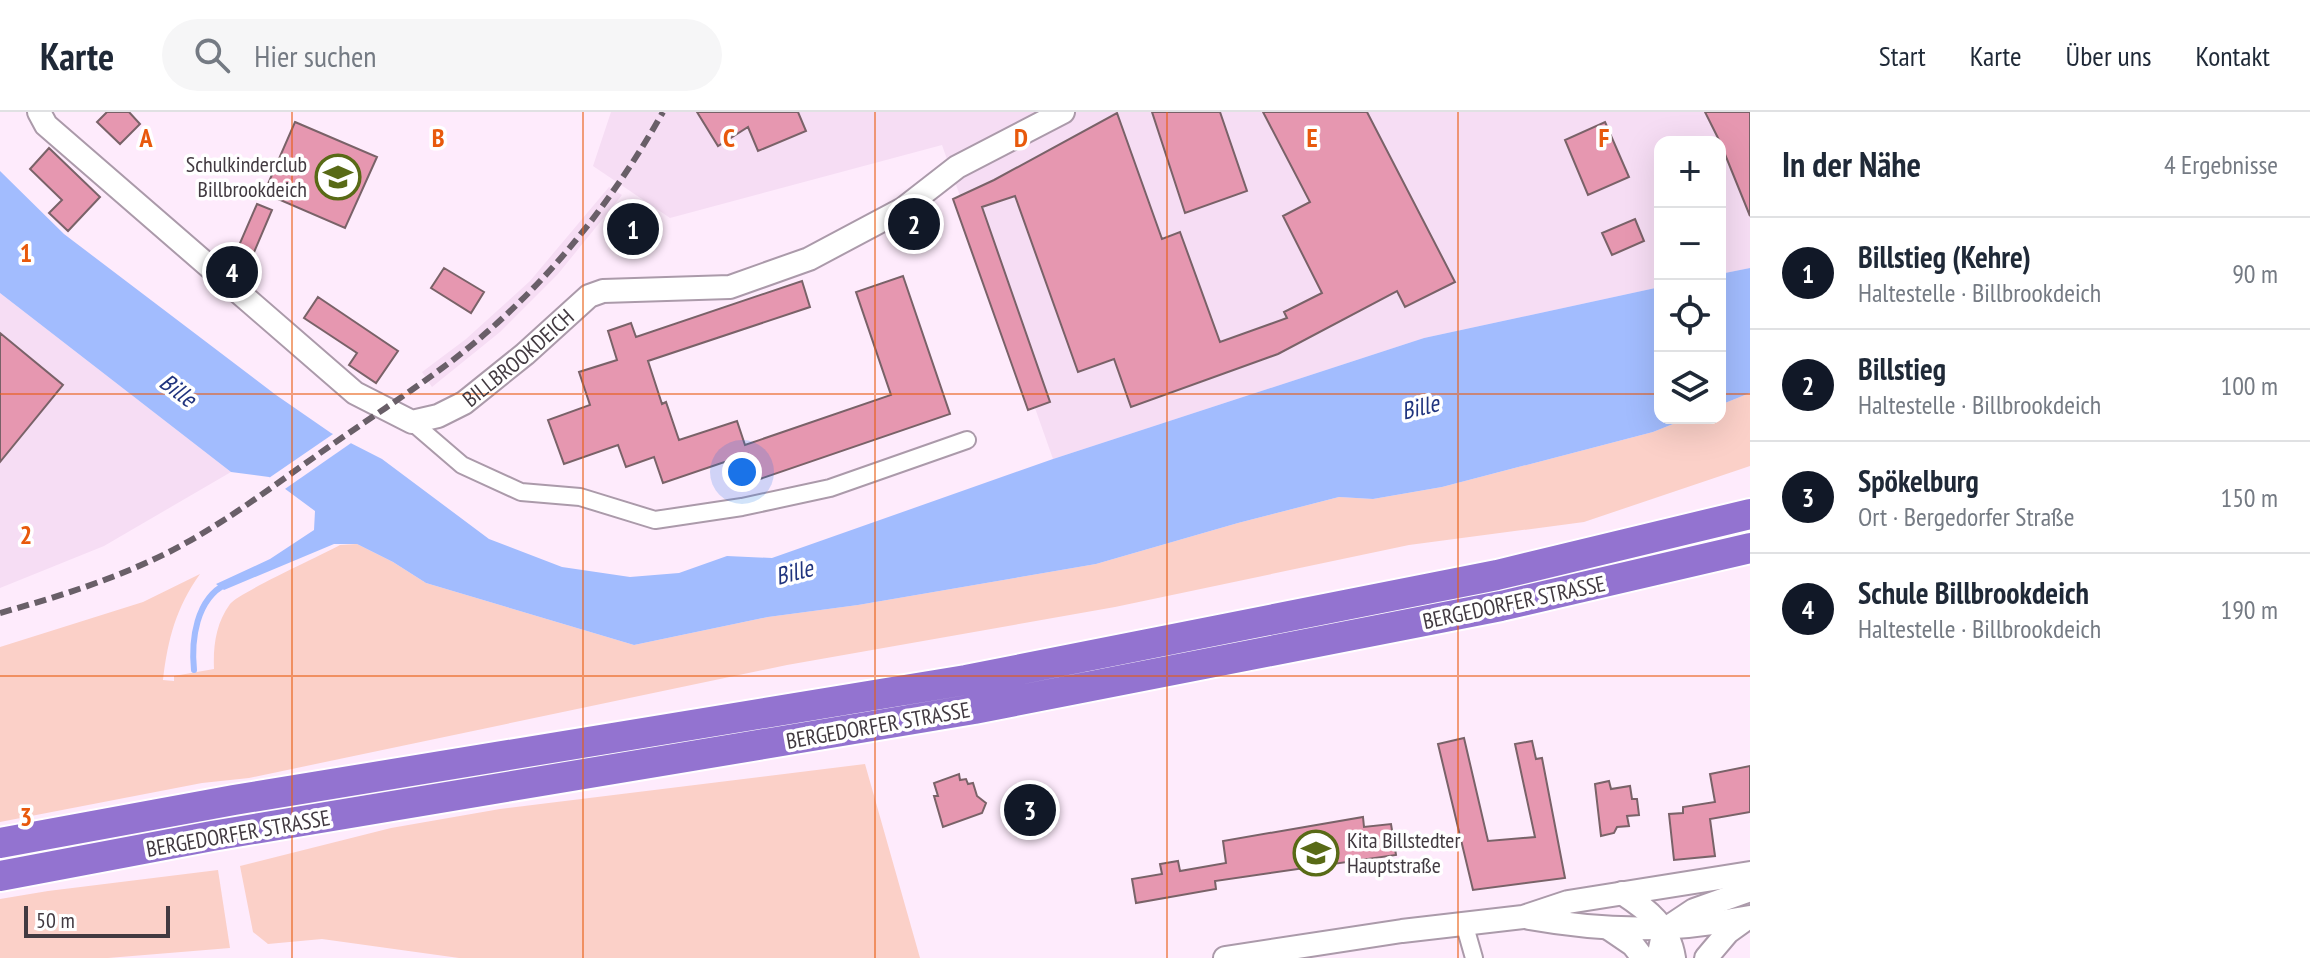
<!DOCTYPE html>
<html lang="de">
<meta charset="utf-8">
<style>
:root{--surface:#fff;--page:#f6f6f7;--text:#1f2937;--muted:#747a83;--line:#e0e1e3;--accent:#111827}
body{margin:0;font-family:"PT Sans Narrow",sans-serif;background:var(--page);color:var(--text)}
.controls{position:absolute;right:24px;top:24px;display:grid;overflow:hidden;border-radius:16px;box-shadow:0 8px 32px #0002}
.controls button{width:72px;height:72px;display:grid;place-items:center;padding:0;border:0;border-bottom:2px solid var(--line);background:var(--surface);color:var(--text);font:40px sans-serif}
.scale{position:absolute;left:24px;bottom:20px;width:146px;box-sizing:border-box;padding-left:8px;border:4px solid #423a41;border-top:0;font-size:22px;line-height:28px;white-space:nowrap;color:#423a41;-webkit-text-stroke:6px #fff;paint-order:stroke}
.you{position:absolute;left:742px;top:360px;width:28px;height:28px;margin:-20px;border:6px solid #fff;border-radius:50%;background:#1a73e8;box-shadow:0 0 0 12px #1a73e833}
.badge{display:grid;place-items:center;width:52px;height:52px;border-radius:50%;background:var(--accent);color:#fff;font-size:26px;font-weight:700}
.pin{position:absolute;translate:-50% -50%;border:4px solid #fff;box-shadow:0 2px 8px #0006}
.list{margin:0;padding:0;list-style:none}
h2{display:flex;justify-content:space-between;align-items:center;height:104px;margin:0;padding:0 32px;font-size:34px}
h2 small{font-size:26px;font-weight:400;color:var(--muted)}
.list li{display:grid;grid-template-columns:52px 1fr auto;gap:24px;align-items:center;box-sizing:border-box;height:112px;padding:0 32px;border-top:2px solid var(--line)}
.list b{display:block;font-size:30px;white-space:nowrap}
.list p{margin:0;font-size:26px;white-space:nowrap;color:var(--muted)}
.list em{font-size:26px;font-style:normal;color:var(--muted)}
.icon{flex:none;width:44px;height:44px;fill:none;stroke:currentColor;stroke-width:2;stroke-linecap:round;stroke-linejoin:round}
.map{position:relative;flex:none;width:1750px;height:846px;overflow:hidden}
header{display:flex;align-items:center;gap:48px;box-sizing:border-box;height:112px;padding:0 40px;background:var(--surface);border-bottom:2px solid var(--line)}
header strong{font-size:38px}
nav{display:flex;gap:44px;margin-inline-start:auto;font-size:28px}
.search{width:560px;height:72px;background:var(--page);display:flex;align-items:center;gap:20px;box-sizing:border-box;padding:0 28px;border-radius:44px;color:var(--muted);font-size:30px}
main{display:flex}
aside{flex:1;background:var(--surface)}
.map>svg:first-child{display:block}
</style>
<header>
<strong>Karte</strong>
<div class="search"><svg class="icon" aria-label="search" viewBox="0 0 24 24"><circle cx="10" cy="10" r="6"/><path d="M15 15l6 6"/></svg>Hier suchen</div>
<nav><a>Start</a><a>Karte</a><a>Über uns</a><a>Kontakt</a></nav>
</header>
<main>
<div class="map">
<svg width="1750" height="846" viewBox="0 0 1750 846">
<rect width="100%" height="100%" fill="#feebfc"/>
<!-- built -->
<path fill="#f6ddf4" d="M611 0H1750V156L1720 162V30H1660V175L1424 226 1053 347 942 33 670 106 593 54Z
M609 75 622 83 558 162 500 220 432 275 422 260 466 227 530 169Z
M0 181 231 360 104 434 0 476Z"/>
<!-- green -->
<path fill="#fbd0c8" d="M1750 281V354L1584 410 1409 433 1115 495 787 553 249 666 202 671 0 710V535L143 490 200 462C176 496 168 526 163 568L174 569V564L214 557C213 534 216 511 230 492 238 481 322 443 340 433L357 432 393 450 426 471 634 533 768 505 858 493 1096 452 1238 411 1339 385 1373 387 1442 375 1653 320 1688 306H1720V293Z
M865 652 920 846H459L322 827 268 832 253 820 240 754 391 716 500 697Z
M218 758 230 836 108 846H0V787L48 779Z"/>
<!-- water -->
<path fill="#a2bcfe" d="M0 59 64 122 276 283 331 321 382 347 489 427 562 455 630 465 679 461 727 444 772 446 1053 347 1424 226 1660 175V306H1688L1653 320 1442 375 1373 387 1339 385 1238 411 1096 452 858 493 768 505 634 533 426 471 393 450 357 432H334L224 478 216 472 270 447 314 418 315 399 269 365 231 360 0 181Z
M1750 156V281L1720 293V162Z"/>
<!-- pier -->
<path fill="#feebfc" d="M336 320 354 329 282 379 266 368Z"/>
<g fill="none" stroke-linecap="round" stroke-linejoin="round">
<!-- stream -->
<path stroke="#a2bcfe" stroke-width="6" d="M194 558C191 528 196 487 226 472"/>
</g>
<!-- building -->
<path fill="#e697b0" stroke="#796268" stroke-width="2" d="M107 0H129L140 12 120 32 97 10Z
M697 0H798L806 19 758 39 748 15 718 34Z
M1152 0H1220L1247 79 1185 101Z
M1263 0H1367L1455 170 1405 195 1397 179 1278 242 1131 295 1114 247 1078 260 1015 84 982 95 1050 290 1028 298 953 87 994 68 1117 1 1162 127 1180 120 1220 230 1287 206 1284 200 1322 181 1283 104 1310 90Z
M1705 0H1750V104L1720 30Z
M295 10 377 45 345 116 264 81Z
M1605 10 1629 65 1588 83 1565 28Z
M49 36 100 85 68 119 49 101 62 88 30 57Z
M257 92 272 98 249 152 234 145Z
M1635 107 1644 129 1612 143 1602 121Z
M444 156 484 180 471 201 431 176Z
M903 164 950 302 757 368 748 342 663 371 654 345 626 355 618 333 564 352 548 308 590 293 579 260 617 248 608 219 631 211 636 225 802 169 810 195 648 249 662 292 666 290 679 328 737 309 745 333 891 283 856 180Z
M318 185 398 239 376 271 349 253 357 241 304 206Z
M0 221 63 273 0 350Z
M1464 626 1488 729 1535 725 1515 632 1532 629 1536 647 1542 646 1565 766 1473 778 1438 632Z
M1750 654V700L1710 707 1715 744 1674 748 1669 702 1683 701V695L1715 690 1710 662Z
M959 662 960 668 966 667 968 672 973 671 977 684 986 691 982 701 943 715 934 684H938L934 671Z
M1609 669 1611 677 1630 674 1632 687H1637L1639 703 1627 704 1629 714 1617 715 1614 721 1601 724 1595 672Z
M1363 705 1364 715 1391 712 1396 743 1215 769 1216 777 1136 791 1132 767 1162 762 1160 752 1178 749 1180 759 1226 751 1223 729Z"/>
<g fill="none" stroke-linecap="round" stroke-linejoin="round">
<!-- street casing -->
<g stroke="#ab9aaa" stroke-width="20">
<path id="street" d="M412 310 462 353 521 380 580 385 655 408 742 395 830 376 967 328
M1464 811 1474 846"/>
</g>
<!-- secondary casing -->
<g stroke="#ab9aaa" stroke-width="26">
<g id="secondary">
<path id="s1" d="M39 0 46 13 355 281 412 310 438 304 464 291 525 242 589 184 603 179 730 175 809 147 903 97 957 55 1063 0"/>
<path d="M1622 781C1648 798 1669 814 1674 846"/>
<path d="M1529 806C1608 820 1671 820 1750 805"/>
<path d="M1608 816 1633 833 1643 846"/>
<path d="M1225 846 1402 819 1523 805 1568 790 1750 761"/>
<path d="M1658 846 1664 818 1694 798 1750 778"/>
<path d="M1706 846 1728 820 1746 807"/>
</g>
</g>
<!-- highway casing -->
<g stroke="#fff" stroke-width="34">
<path id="highway" d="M0 731 234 688 966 568 1497 463 1750 402
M0 764 212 724 974 597 1501 494 1750 436"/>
</g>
<!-- street -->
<use href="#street" stroke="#fff" stroke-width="16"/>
<!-- secondary -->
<use href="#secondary" stroke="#fff" stroke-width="22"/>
<!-- highway -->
<use href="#highway" stroke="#9373d0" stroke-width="30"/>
<!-- rail -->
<path stroke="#695f68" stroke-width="6" stroke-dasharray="12 6" stroke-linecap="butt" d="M0 501C57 485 112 468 165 442 225 412 278 370 333 332 376 302 421 273 462 241 546 174 611 92 663 0"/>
</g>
<!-- grid -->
<path fill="none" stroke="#e8590c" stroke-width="2" stroke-opacity="0.55" d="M292 0V846M583 0V846M875 0V846M1167 0V846M1458 0V846M0 282H1660M1720 282H1750M0 564H1750"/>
<!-- icons -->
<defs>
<g id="school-ring" transform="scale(2.3)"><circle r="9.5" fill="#fff" stroke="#586a16" stroke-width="1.5"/><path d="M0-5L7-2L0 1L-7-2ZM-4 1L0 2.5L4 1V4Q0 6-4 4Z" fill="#586a16"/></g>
</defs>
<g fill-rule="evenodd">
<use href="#school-ring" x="338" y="65"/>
<use href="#school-ring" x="1316" y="741"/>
</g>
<g text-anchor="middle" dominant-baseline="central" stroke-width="7" stroke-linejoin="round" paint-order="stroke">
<!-- poi labels -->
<g font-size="22" fill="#423a41" stroke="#fff" text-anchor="end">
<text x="307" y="52">Schulkinderclub<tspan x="307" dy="25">Billbrookdeich</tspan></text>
<text x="1347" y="728" text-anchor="start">Kita Billstedter<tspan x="1347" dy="25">Hauptstraße</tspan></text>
</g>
<!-- street labels -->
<g font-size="22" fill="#423a41" stroke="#fff">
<text stroke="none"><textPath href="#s1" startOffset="614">BILLBROOKDEICH</textPath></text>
<text transform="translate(1514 490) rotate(-12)">BERGEDORFER STRASSE</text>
<text transform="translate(878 613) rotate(-10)">BERGEDORFER STRASSE</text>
<text transform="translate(238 721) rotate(-10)">BERGEDORFER STRASSE</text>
</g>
<!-- water labels -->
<g font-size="24" font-style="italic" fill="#20347e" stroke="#fff">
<text transform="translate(178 278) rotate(37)">Bille</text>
<text transform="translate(1420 295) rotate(-14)">Bille</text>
<text transform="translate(794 460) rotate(-15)">Bille</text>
</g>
</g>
<g font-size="26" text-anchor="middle" font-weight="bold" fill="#e8590c" stroke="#fff" stroke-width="7" stroke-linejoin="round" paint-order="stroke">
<text x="146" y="35">A</text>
<text x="438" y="35">B</text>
<text x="729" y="35">C</text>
<text x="1021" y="35">D</text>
<text x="1312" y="35">E</text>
<text x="1604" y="35">F</text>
<text x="26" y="150">1</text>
<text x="26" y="432">2</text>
<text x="26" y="714">3</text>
</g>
</svg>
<div class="controls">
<button>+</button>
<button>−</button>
<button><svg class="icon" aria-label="locate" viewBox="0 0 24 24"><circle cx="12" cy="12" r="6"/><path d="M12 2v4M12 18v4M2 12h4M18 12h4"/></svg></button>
<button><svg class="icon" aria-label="layers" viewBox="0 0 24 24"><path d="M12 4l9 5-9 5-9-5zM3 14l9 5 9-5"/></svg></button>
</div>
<div class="scale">50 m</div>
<div class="you"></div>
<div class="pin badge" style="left:633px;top:117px">1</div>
<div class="pin badge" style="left:914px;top:112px">2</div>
<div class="pin badge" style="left:1030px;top:698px">3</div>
<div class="pin badge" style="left:232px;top:160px">4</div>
</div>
<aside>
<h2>In der Nähe<small>4 Ergebnisse</small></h2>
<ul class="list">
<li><span class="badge">1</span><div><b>Billstieg (Kehre)</b><p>Haltestelle · Billbrookdeich</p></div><em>90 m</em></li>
<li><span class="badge">2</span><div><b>Billstieg</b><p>Haltestelle · Billbrookdeich</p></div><em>100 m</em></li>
<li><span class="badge">3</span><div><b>Spökelburg</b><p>Ort · Bergedorfer Straße</p></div><em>150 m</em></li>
<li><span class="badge">4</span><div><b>Schule Billbrookdeich</b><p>Haltestelle · Billbrookdeich</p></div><em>190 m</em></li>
</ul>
</aside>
</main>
